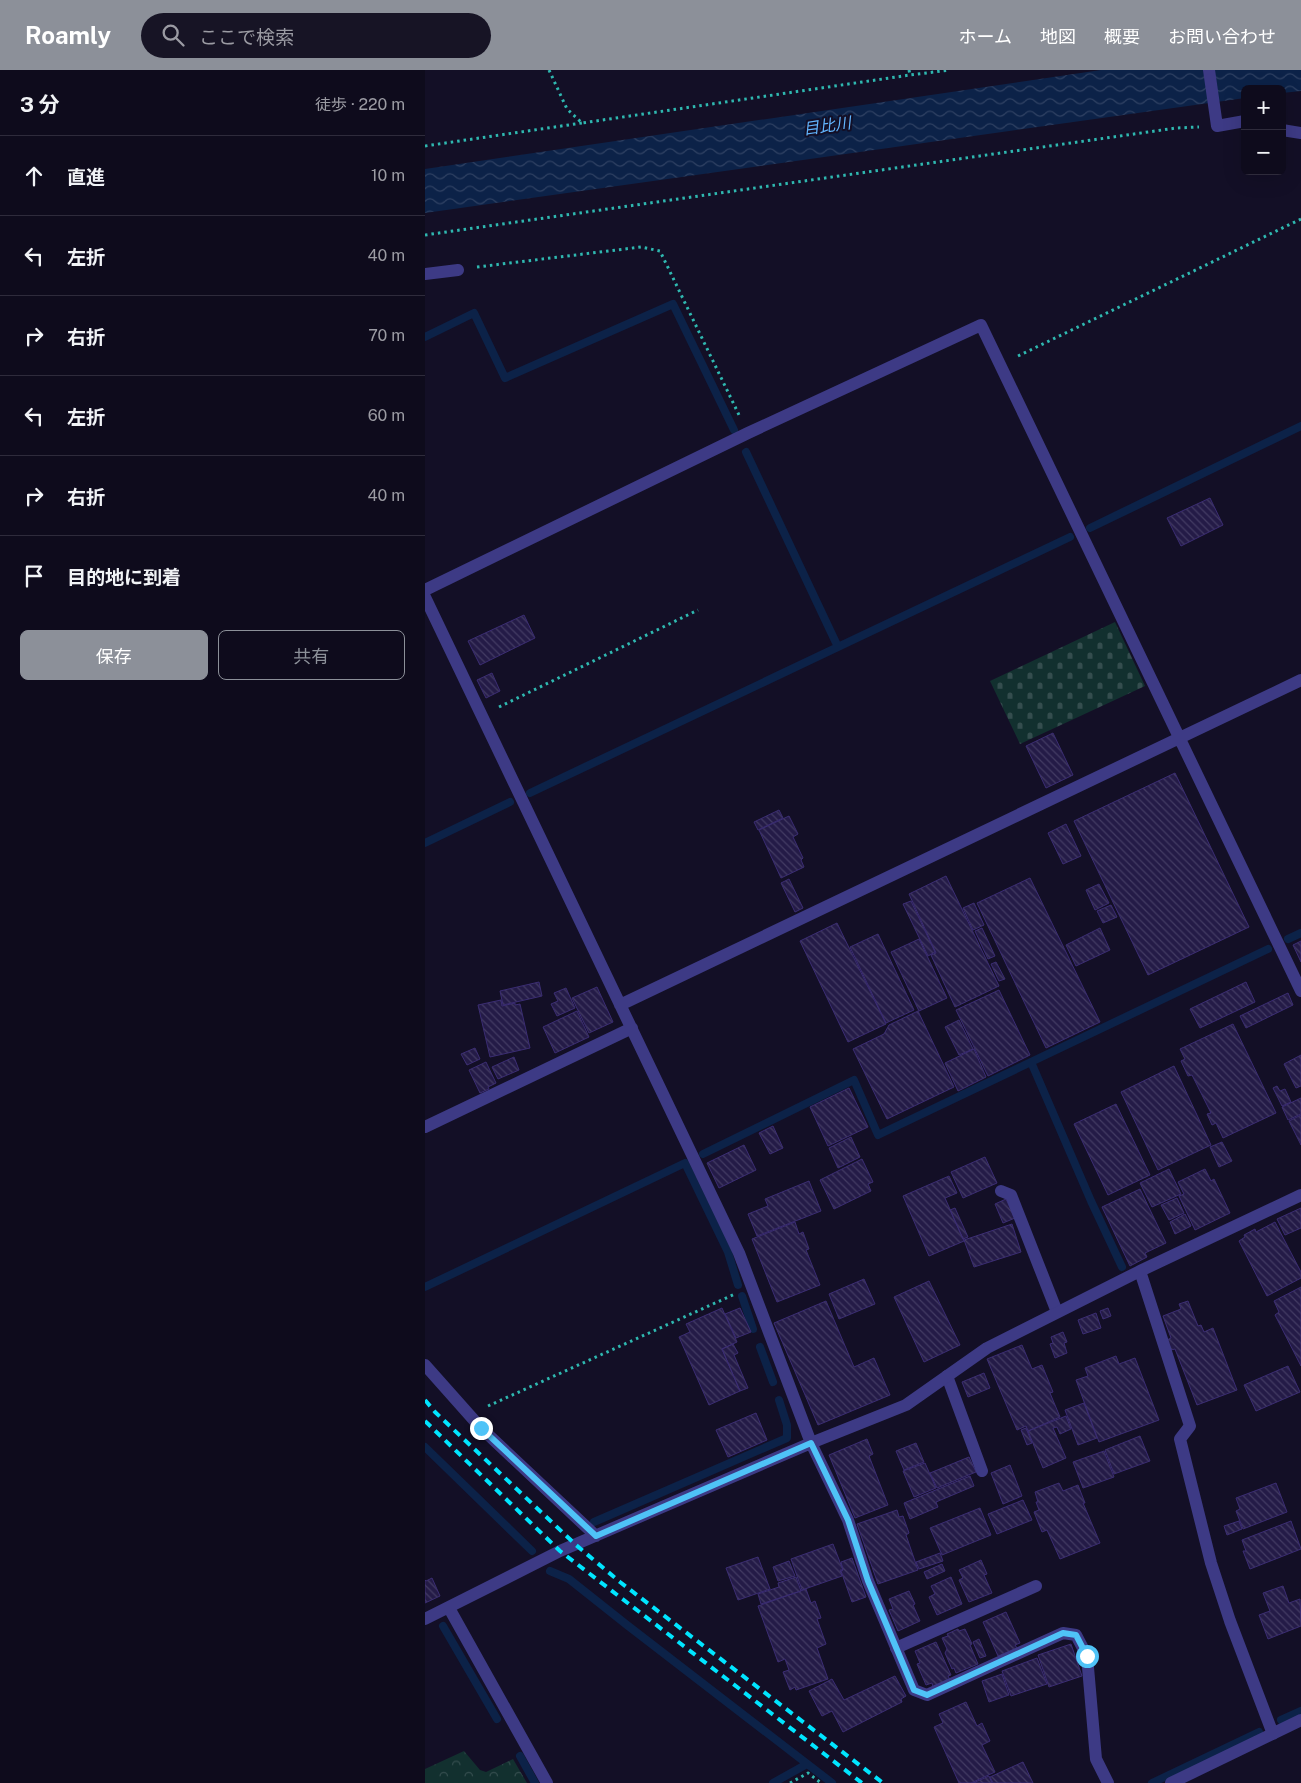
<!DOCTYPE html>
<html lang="ja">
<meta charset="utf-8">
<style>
:root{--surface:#0e0b1c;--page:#171425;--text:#f1f3f6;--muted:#9b9ba3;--line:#2e2b3b;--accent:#8c9099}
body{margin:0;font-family:"Public Sans","Noto Sans JP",sans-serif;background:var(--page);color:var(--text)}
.controls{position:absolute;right:15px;top:15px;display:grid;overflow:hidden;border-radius:8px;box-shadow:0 5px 20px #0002}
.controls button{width:45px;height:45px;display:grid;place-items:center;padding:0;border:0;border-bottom:1px solid var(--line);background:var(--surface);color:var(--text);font:25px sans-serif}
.stop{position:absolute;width:15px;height:15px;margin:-11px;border:4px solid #4fc3f7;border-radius:50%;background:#fff}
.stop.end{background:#4fc3f7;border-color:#fff;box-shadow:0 1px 5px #0008}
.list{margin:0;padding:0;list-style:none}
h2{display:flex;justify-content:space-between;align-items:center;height:65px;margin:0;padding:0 20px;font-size:21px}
h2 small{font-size:16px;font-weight:400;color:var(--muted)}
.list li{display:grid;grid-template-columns:32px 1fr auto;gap:15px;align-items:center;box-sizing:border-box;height:80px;padding:0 20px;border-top:1px solid var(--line)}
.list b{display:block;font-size:19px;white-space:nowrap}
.list em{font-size:16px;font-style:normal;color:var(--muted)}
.actions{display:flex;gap:10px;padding:15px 20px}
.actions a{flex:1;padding:11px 0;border:1px solid var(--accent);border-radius:8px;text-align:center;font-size:18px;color:var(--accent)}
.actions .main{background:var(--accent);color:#fff}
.icon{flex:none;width:28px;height:28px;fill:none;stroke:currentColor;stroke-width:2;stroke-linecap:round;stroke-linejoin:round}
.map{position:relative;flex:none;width:876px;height:1713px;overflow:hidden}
header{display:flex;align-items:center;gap:30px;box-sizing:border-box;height:70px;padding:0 25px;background:var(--accent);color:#fff}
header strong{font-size:24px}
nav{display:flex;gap:28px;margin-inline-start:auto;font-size:18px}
.search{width:350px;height:45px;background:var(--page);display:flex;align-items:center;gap:12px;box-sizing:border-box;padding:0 18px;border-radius:28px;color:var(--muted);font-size:19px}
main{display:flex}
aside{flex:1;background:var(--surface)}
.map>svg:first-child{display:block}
</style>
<header>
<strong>Roamly</strong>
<div class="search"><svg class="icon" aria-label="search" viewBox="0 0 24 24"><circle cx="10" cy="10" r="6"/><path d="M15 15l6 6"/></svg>ここで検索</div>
<nav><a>ホーム</a><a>地図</a><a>概要</a><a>お問い合わせ</a></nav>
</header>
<main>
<aside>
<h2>3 分<small>徒歩 · 220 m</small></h2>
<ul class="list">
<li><svg class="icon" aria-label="ahead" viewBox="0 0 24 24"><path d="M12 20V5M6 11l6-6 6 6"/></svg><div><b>直進</b></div><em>10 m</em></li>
<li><svg class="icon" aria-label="left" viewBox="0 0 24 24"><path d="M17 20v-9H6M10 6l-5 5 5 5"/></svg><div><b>左折</b></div><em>40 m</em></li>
<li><svg class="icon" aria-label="right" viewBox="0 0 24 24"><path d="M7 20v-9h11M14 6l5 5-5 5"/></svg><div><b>右折</b></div><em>70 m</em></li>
<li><svg class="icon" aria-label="left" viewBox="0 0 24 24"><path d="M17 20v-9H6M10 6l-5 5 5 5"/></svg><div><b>左折</b></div><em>60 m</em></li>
<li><svg class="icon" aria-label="right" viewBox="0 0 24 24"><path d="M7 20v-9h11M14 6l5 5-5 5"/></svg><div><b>右折</b></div><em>40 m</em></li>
<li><svg class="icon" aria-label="arrive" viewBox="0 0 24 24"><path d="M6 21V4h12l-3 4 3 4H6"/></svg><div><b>目的地に到着</b></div></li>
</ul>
<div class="actions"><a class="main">保存</a><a>共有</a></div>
</aside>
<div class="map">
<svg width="876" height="1713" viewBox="0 0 876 1713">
<defs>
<pattern id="forest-crowns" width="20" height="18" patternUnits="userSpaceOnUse" patternTransform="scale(1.25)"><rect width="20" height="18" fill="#12302f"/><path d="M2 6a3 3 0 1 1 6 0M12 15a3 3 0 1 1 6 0" fill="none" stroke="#344d4e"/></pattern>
<pattern id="cemetery-stones" width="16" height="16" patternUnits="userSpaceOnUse" patternTransform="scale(1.25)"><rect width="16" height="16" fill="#12302f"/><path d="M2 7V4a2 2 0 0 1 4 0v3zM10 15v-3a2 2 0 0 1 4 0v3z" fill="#344d4e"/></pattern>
<pattern id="water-waves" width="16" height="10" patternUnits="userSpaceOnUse" patternTransform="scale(1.25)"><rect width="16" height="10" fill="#0c2248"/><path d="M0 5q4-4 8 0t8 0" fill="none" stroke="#2f4163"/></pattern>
<pattern id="building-back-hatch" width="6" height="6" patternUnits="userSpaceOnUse" patternTransform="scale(1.25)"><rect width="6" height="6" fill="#241b47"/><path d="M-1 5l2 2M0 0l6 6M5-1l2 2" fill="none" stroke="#433b63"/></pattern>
</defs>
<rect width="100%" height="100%" fill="#130f26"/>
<!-- forest -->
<path fill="url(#forest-crowns)" d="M39 1681 55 1700 61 1702 88 1689 102 1713H0V1699Z"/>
<!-- cemetery -->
<path fill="url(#cemetery-stones)" d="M690 552 720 616 595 674 565 611Z"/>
<!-- water -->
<path fill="url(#water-waves)" d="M676 0H876V21L857 23V19H820V28L0 143V99Z"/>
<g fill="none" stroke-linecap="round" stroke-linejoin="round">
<!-- stream -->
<path stroke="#0c2248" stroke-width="8" d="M0 267 49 243 80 308 248 234 309 360
M321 382 413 577
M665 458 876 356
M105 723 645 467
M0 773 85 732
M863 869 876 863
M606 992 666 1131 697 1197
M278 1084 429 1010 453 1065 843 879
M0 1217 260 1093 303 1182 313 1215
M317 1226 328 1259
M335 1277 348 1312
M0 1377 107 1481
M169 1452 362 1368V1355L354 1330
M125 1501 144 1509 202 1555 407 1713
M18 1556 72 1649
M856 1650 876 1641
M95 1686 110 1713
M348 1713 382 1694
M727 1713 834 1662"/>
</g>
<!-- building -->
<path fill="url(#building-back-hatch)" stroke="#3b2d73" d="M785 428 798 455 756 476 742 448Z
M99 545 110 568 55 595 43 571Z
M67 603 75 621 61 628 52 610Z
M628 663 648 705 621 718 601 676Z
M750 703 824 857 723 905 649 751Z
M354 740 358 748 333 760 329 752Z
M364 746 373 764 368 767 378 788 376 790 379 797 356 808 334 760Z
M641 754 656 786 638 794 623 763Z
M521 806 574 916 530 937 506 885 511 883 484 824Z
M605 808 675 952 621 978 552 833Z
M364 809 378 838 370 842 356 813Z
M674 814 684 833 670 840 661 820Z
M486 831 510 882 503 886 478 834Z
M549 833 559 855 548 860 538 838Z
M686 835 692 847 678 853 672 841Z
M412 853 461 954 423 972 375 871Z
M557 858 570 886 563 889 550 861Z
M675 858 685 880 651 896 641 875Z
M453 864 489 940 461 953 425 877Z
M494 869 522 928 494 941 466 882Z
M876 871V892L868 875Z
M571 892 580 909 574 911 566 894Z
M114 912 117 926 78 935 75 921Z
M821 912 830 932 775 958 765 939Z
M172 917 188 952 164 963 147 928Z
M141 918 150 938 132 946 126 934 133 931 129 923Z
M574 920 605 985 563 1006 531 940Z
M863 923 868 935 821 958 815 946Z
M76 930 77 936 90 933V935L95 934 105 978 65 987 53 935Z
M152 941 164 967 130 983 118 957Z
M493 941 529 1017 462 1049 428 979 459 964 464 955Z
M534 950 548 979 534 985 520 957Z
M808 954 851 1043 798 1068 791 1053 787 1055 782 1044 786 1043 767 1005 763 1006 756 991 760 989 755 979Z
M50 978 55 989 42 995 36 984Z
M549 979 561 1007 533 1021 520 993Z
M876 985V1016L871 1018 859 994Z
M89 987 94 1000 73 1009 67 997Z
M61 992 71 1013 63 1017 64 1019 55 1023 44 1000Z
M749 996 786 1075 733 1100 696 1022Z
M852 1016 855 1021 860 1019 866 1032 857 1036 848 1018Z
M424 1018 443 1057 403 1076 385 1037Z
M876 1028V1044L863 1050 857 1037Z
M691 1034 725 1105 683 1125 649 1054Z
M876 1045V1075L864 1051Z
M348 1056 358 1078 345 1084 334 1063Z
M426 1067 435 1087 413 1098 404 1078Z
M797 1072 807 1091 794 1097 785 1077Z
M319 1075 331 1100 294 1118 282 1093Z
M560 1087 572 1113 538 1128 526 1102Z
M437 1089 448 1112 443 1114 446 1121 409 1139 395 1110Z
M744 1099 756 1124 727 1137 715 1113Z
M780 1099 786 1111 789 1109 805 1143 770 1160 754 1126 759 1124 753 1112Z
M524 1106 532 1123 520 1128 539 1171 504 1186 478 1126Z
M384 1111 396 1141 332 1166 323 1144 343 1136 340 1129Z
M715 1119 741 1173 720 1183 722 1187 705 1196 677 1137Z
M752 1128 759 1143 744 1150 736 1135Z
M581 1129 590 1148 578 1153 570 1134Z
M530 1138 543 1167 538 1169 525 1140Z
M876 1138V1158L860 1165 852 1149Z
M760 1144 766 1156 750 1164 745 1152Z
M370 1152 374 1164 378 1162 384 1179 381 1180 395 1215 352 1232 327 1169Z
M850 1152 876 1202V1208L842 1226 814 1171 820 1167 819 1165 830 1159 831 1162Z
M587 1154 596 1182 549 1197 539 1170Z
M439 1209 450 1234 414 1249 404 1224Z
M504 1211 535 1275 499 1292 469 1227Z
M876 1217V1296L850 1245 854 1242 849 1231Z
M401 1231 429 1297 449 1288 465 1325 393 1355 349 1253Z
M763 1231 773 1256 776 1255 779 1262 788 1258 812 1320 772 1335 750 1279 746 1280 742 1270 746 1268 738 1246 756 1239 754 1234Z
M297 1238 312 1272 297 1279 315 1321 284 1335 254 1267 265 1262 261 1254Z
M315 1238 326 1262 311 1268 300 1244Z
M683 1238 686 1246 678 1249 675 1241Z
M671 1243 676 1258 658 1264 653 1250Z
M638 1262 642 1272 639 1273 642 1283 630 1288 625 1274 628 1273 626 1267Z
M308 1274 313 1283 309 1285 323 1318 315 1321 297 1279Z
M597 1275 607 1299 617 1295 628 1322 625 1323 635 1347 603 1361 601 1356 592 1360 562 1289Z
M691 1286 694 1294 710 1288 734 1350 674 1372 651 1310 663 1306 660 1298Z
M863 1296 875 1322 831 1341 819 1315Z
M559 1303 565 1318 543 1327 537 1312Z
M659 1333 672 1368 653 1375 640 1340Z
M331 1343 342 1370 303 1387 291 1360Z
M641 1346 646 1359 635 1364 632 1357 628 1358 641 1388 618 1398 603 1361Z
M601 1358 607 1373 602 1375 596 1360Z
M715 1366 725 1391 689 1404 680 1380Z
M442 1369 448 1384 444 1386 463 1435 430 1448 404 1385Z
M491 1373 499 1392 479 1400 471 1381Z
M679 1381 689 1407 658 1418 648 1392Z
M544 1387 551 1402 512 1418 505 1403Z
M500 1393 511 1418 489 1427 478 1401Z
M585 1395 597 1426 578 1434 566 1403Z
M545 1406 549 1416 511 1432 513 1437 485 1449 479 1433Z
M634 1413 638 1421 653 1415 660 1433H658L675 1473 635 1489 622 1460 617 1462 609 1442 614 1440 611 1432H613L610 1422Z
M851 1413 862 1442 818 1459 811 1441 815 1439 811 1428Z
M598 1430 607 1450 572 1464 563 1444Z
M555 1438 566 1465 517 1485 505 1458Z
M472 1440 474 1447 478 1446 484 1463 481 1465 493 1500 453 1514 432 1454Z
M814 1451 817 1459 802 1465 799 1456Z
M866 1451 876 1479 825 1499 818 1481H821L817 1470Z
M408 1474 418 1500H415L417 1506 377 1520 366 1489Z
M515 1483 518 1491 494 1499 491 1492Z
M333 1487 345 1519 313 1530 301 1498Z
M427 1488 441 1527 427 1532 416 1501 418 1500 416 1492Z
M556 1490 562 1504 559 1505 567 1523 544 1532 534 1510 538 1508 534 1500Z
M364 1491 370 1506 353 1511 348 1497Z
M517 1494 520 1501 502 1509 499 1502Z
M371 1507 376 1521 336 1534 333 1524 354 1517 353 1513Z
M526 1507 537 1534 512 1545 504 1527 510 1524 506 1516Z
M7 1508 15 1526 0 1533V1510L1 1511Z
M858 1516 864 1533 875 1529 876 1556 843 1569 834 1545 845 1541 838 1523Z
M381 1519 386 1533 390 1531 396 1548 392 1549 401 1574 392 1578 403 1609 371 1620 370 1617 365 1620 358 1602 364 1600 360 1589 353 1592 333 1536Z
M484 1521 490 1534 488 1535 495 1551 473 1561 464 1540 468 1539 464 1529Z
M581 1542 595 1573 590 1575 592 1578 573 1586 558 1552Z
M533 1559 534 1561 540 1559 547 1574 545 1575 553 1594 531 1603 529 1598 527 1599 520 1583 522 1579 517 1568 523 1566 522 1564Z
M554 1569 561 1586 555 1588 548 1572Z
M511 1572 526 1605 523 1606 525 1610 508 1617 507 1613 501 1615 492 1594 495 1593 490 1581Z
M646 1574 657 1606 624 1617 613 1585Z
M612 1588 622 1614 586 1626 577 1601Z
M577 1604 584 1625 564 1632 557 1611Z
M470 1606 481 1626 476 1629 477 1632 418 1662 407 1641 397 1646 384 1621 407 1609 419 1630Z
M541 1632 552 1656 557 1653 565 1671 557 1675 570 1702 546 1713H534L509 1657 518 1653 514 1644Z
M598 1692 608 1713H568L565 1707Z
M564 1706 567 1713H548Z"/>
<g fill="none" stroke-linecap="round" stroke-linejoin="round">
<!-- path -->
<path stroke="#2fb8b0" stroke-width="3" stroke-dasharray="2.5 4" stroke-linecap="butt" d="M124 0 142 39 157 53 485 5
M484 0 485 5 525 0
M0 76 157 53
M0 165 751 58 774 57
M52 197 216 177 235 181 315 347
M593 286 876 149
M74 637 273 540
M63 1336 310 1224
M365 1713 383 1703 396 1713"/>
<!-- service -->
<path stroke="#3d3a85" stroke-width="12" d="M576 1121 586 1125 632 1242
M522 1306 557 1401
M471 1578 611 1516"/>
<!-- minor -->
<path stroke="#3d3a85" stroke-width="12" d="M784 0 792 56 820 51
M857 60 876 63
M0 204 33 200
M0 520 323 363 556 255 876 921
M0 527 314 1183 386 1373 423 1450 443 1511 489 1620 502 1625 638 1563 651 1565 662 1586 671 1689 683 1713
M195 935 876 610
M0 1057 207 958
M715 1201 765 1356 755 1369 786 1493 805 1551 848 1664
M0 1295 56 1358 171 1466
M24 1538 122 1713
M0 1549 135 1481 386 1373 481 1335 562 1278 715 1201 876 1125
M746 1713 876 1650"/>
<!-- rail -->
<path stroke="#00e5ff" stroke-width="4" stroke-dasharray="8 6" stroke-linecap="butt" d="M0 1330 10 1342 151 1475 195 1512 458 1713
M0 1351 135 1481 437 1713"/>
</g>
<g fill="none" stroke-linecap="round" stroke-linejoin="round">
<!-- route -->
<path stroke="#4fc3f7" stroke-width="6" d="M56 1358 171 1466 386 1373 423 1450 443 1511 489 1620 502 1625 638 1563 651 1565 662 1586"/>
</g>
<g text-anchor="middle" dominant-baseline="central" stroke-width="4" stroke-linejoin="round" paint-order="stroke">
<!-- water labels -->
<g font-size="16" font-style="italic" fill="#62b6ff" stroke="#130f26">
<text transform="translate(402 56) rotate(-8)">目比川</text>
</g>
</g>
</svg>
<div class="controls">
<button>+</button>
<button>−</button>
</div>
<div class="stop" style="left:662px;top:1586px"></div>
<div class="stop end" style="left:56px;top:1358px"></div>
</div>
</main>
